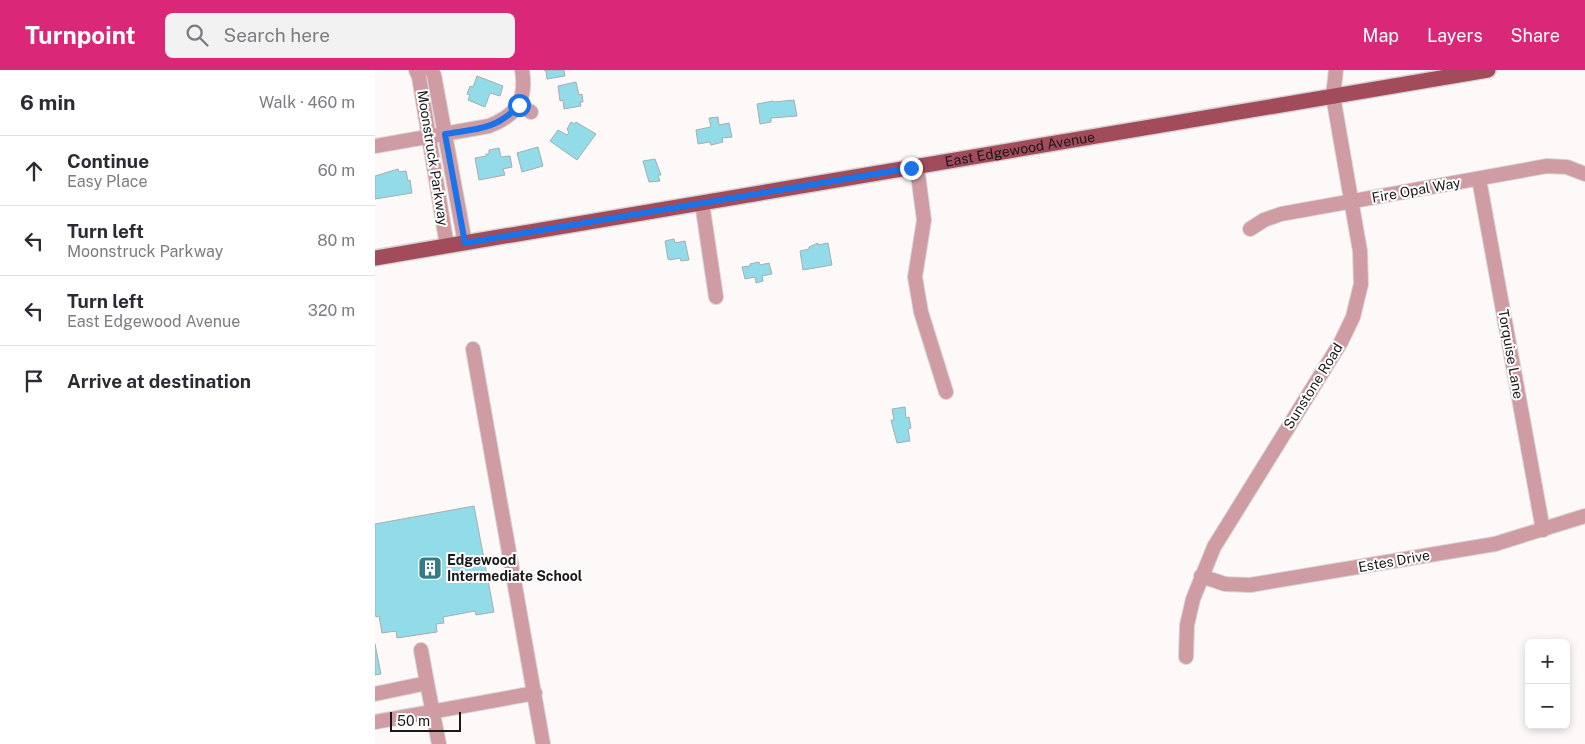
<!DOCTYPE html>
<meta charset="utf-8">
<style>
:root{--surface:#fff;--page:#f2f2f3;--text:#2b2b33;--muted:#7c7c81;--line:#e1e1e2;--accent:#db2777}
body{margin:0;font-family:"Public Sans",sans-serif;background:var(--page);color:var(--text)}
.controls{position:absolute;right:15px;bottom:15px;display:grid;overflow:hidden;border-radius:8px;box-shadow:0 2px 8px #0003}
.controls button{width:45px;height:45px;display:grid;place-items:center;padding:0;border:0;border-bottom:1px solid var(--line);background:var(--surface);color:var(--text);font:25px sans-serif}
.scale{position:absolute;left:15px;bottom:12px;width:71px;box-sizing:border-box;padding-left:5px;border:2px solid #1a1818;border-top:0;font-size:14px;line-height:18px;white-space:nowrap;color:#1a1818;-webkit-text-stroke:4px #fff;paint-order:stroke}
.stop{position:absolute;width:15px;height:15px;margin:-11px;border:4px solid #1a73e8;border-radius:50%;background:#fff}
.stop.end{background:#1a73e8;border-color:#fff;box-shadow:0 1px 5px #0008}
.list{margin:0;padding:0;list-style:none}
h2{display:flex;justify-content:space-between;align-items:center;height:65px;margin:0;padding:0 20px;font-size:21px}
h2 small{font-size:16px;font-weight:400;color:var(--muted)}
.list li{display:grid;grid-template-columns:32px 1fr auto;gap:15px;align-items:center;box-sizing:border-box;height:70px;padding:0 20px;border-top:1px solid var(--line)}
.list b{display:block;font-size:19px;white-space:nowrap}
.list p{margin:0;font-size:16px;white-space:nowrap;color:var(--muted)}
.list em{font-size:16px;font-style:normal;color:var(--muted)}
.icon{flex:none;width:28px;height:28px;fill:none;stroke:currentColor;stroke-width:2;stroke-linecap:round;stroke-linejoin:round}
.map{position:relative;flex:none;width:1210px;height:674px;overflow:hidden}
header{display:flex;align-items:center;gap:30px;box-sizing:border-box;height:70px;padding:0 25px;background:var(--accent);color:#fff}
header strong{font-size:24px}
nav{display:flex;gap:28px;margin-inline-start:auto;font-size:18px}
.search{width:350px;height:45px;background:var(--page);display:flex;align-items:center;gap:12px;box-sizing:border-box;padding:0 18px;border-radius:8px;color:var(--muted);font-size:19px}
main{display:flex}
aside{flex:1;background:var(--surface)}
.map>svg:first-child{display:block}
</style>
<header>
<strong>Turnpoint</strong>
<div class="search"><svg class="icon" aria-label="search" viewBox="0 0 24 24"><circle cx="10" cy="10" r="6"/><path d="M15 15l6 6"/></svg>Search here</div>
<nav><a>Map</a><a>Layers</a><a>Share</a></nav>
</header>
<main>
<aside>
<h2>6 min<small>Walk · 460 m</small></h2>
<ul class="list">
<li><svg class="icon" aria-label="ahead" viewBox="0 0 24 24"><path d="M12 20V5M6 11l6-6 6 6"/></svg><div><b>Continue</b><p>Easy Place</p></div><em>60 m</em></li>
<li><svg class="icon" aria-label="left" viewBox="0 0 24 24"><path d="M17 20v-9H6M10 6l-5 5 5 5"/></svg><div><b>Turn left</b><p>Moonstruck Parkway</p></div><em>80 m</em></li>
<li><svg class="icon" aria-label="left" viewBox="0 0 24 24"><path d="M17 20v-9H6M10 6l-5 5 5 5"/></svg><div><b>Turn left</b><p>East Edgewood Avenue</p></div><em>320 m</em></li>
<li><svg class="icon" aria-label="arrive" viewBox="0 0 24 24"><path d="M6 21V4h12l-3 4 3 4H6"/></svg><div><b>Arrive at destination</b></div></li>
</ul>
</aside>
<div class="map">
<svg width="1210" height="674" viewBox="0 0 1210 674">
<rect width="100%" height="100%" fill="#fef9f9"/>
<!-- building -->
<path fill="#92dbe9" stroke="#a8adae" d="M169 0H189L190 6 172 9 171 1Z
M102 6 128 16 125 26 115 23 110 37 93 30 95 25 92 24 95 16 98 17Z
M201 12 204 25 207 24 208 32H205L206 36 189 39 188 30 185 31 183 16Z
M419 30 422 46 396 48V52L385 54 382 34 398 31 399 32Z
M343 47 344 55 354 53 357 67 347 68 348 72 336 75 335 72 323 74 321 60 336 57 334 48Z
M196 52 199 54 201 52 221 64 202 90 175 71 183 60 192 65 194 63 192 59Z
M163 77 168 96 147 102 142 83Z
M124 78 126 87 135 86 137 97 128 99 130 105 104 110 100 88 111 86V84H114V80Z
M280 89 286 105H283L285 111 274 112 268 91Z
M23 99 24 102 31 101 33 111 35 110 37 123 0 129V106Z
M299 169 300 173 310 171 314 190 306 191 305 188 295 190 293 189 290 171Z
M443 173V175L453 173 457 195 428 200 425 181 434 179V177Z
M384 192 385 195 394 193 397 204 387 206 388 211 381 213 380 207 370 209 367 197 375 196V194Z
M530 337 531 348 534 347 536 358 533 359 535 371 522 373 516 350H519L517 339Z
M99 436 119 542 101 545 100 541 68 547 69 553 61 554 62 562 22 568 21 561 7 563 4 546 1 547 0 544V454Z
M0 574 6 604 0 605Z"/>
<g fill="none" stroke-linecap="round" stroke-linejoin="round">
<!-- minor casing -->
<g stroke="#dad5d5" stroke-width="16">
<path id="minor" d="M41 0 44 7 72 176
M56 0 59 5 90 173
M144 35 156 42
M0 76 114 56C142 45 152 30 147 0
M542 97 549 150 540 207 546 242 571 322
M1104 109 1168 460
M327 133 341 227
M875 159 889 150 906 144 1172 96 1192 97 1210 104
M98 279 168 674
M826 506 850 514 875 515 1120 474 1210 446
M46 580 52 613
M811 587 812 555 818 529 839 477 966 272 978 247 986 214 985 181 958 26 961 0
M0 624 52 613 64 674
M0 652 160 623"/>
</g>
<!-- major casing -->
<g stroke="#dad5d5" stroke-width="18">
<g id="major">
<path id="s1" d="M0 188 1113 0"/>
</g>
</g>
<!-- minor -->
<use href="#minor" stroke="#cf9ca3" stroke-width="14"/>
<!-- major -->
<use href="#major" stroke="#a14b5b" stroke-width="15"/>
</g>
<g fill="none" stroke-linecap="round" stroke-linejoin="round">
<!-- route -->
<path stroke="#1a73e8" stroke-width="6" d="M144 35C122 60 100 59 70 64L90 173 536 98"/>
</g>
<!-- icons -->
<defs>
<g id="building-square" transform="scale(1.25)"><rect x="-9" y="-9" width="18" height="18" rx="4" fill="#347a87" stroke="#fff"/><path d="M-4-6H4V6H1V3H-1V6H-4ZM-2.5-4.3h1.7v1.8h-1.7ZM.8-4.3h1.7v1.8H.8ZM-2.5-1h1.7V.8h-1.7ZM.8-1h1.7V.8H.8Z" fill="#fff"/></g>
</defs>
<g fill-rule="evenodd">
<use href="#building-square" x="55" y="498"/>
</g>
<g text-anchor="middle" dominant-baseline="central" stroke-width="4" stroke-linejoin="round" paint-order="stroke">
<!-- street labels -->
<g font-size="14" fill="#1a1818" stroke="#fff">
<text stroke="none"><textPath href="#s1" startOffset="654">East Edgewood Avenue</textPath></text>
<text transform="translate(58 88) rotate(81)">Moonstruck Parkway</text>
<text transform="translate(1041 120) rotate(-10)">Fire Opal Way</text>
<text transform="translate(1136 284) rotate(80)">Torquise Lane</text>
<text transform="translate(938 316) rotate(-58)">Sunstone Road</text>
<text transform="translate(1019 491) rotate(-10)">Estes Drive</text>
</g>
<!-- poi labels -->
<g font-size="14" font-weight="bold" fill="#1a1818" stroke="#fff" text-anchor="start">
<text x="72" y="490">Edgewood<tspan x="72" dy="16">Intermediate School</tspan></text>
</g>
</g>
</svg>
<div class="controls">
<button>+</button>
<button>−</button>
</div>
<div class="scale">50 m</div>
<div class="stop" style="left:144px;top:35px"></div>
<div class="stop end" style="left:536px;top:98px"></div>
</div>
</main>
